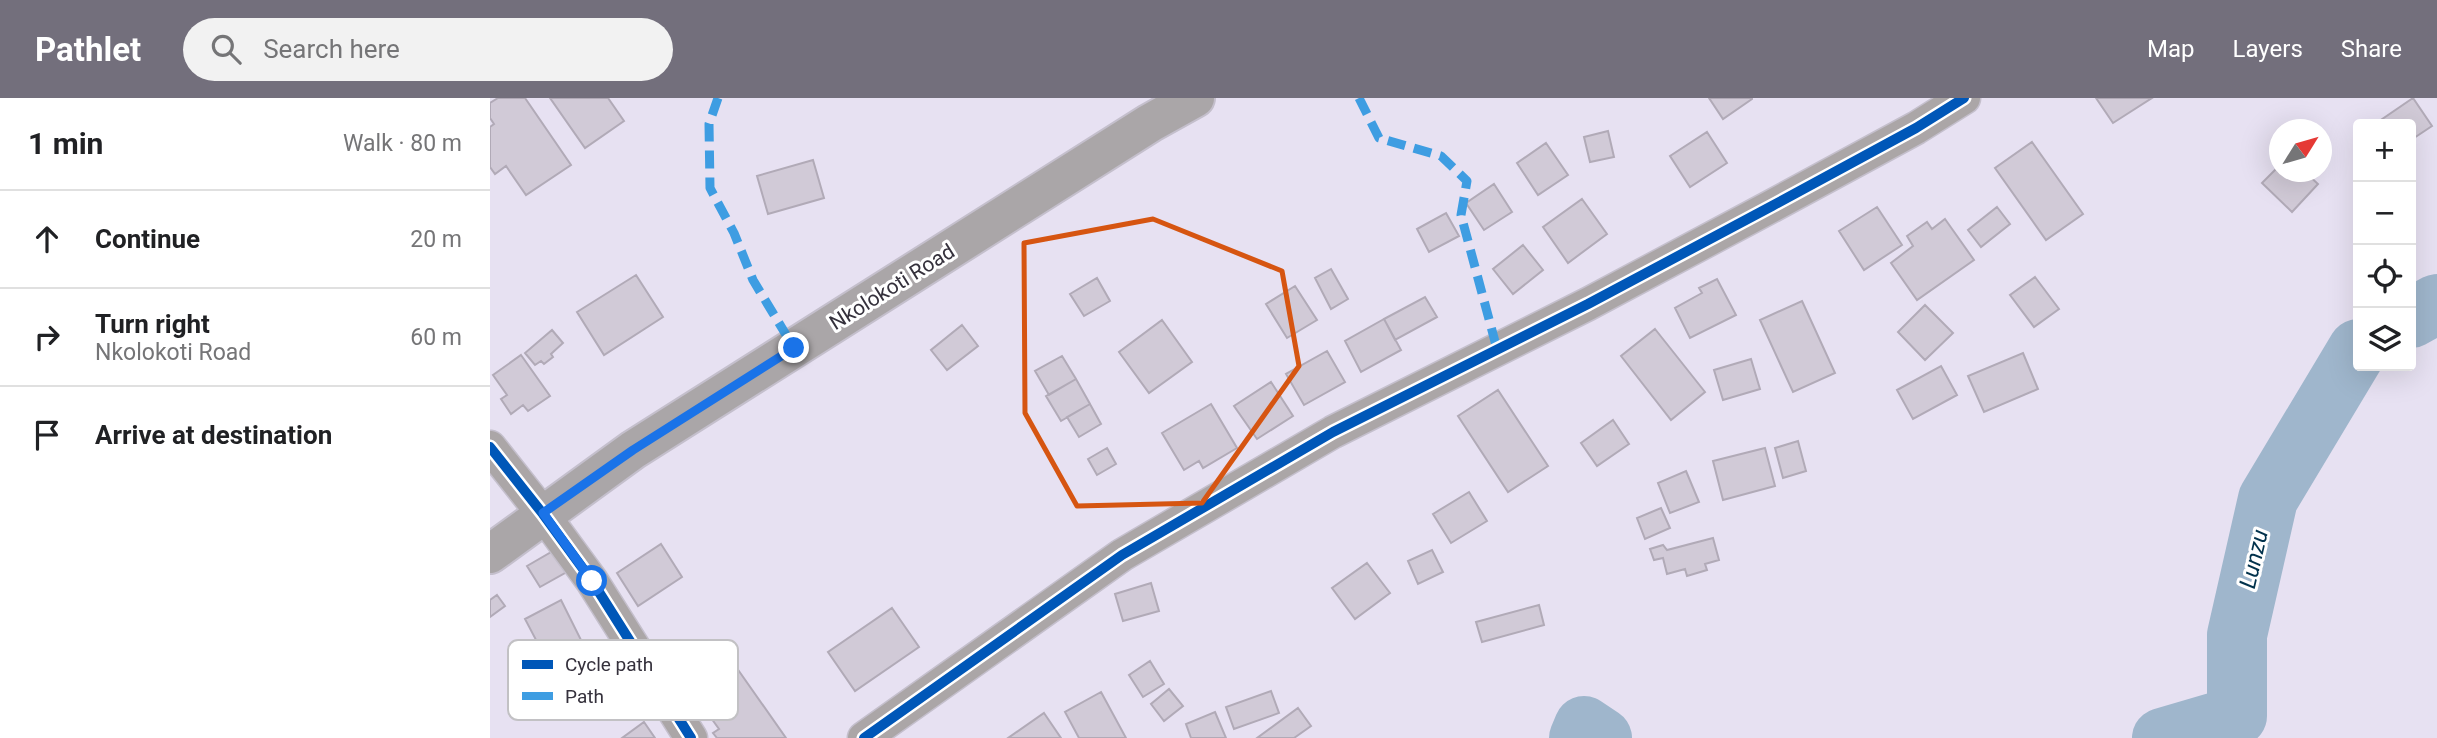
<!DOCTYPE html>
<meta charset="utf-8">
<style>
:root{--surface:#fff;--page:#f2f2f2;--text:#202124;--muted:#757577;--line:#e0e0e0;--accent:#736f7c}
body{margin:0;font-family:Roboto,sans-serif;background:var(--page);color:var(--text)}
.controls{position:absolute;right:21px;top:21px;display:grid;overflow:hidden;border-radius:7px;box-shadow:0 7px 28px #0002}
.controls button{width:63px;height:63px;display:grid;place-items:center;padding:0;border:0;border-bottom:2px solid var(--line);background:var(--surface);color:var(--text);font:35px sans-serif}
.compass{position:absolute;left:1779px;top:21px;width:63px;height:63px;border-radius:50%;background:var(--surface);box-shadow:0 7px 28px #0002;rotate:53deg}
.stop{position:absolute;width:21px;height:21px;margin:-16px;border:5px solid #1a73e8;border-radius:50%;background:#fff}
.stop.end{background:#1a73e8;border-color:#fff;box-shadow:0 2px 7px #0008}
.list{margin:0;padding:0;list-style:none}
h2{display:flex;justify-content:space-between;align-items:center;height:91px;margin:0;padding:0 28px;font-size:30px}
h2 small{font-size:23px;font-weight:400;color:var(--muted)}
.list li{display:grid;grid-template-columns:46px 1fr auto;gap:21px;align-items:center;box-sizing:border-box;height:98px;padding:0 28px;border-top:2px solid var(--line)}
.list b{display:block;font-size:26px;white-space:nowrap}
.list p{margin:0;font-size:23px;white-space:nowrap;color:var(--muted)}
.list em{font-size:23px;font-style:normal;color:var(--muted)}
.icon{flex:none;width:38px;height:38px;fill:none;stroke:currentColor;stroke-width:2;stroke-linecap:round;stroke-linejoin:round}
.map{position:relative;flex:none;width:1947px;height:640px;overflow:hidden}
header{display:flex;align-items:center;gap:42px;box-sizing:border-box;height:98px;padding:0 35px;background:var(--accent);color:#fff}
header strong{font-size:33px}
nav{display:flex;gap:38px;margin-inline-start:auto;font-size:24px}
.search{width:490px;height:63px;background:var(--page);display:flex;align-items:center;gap:18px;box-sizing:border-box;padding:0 24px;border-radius:38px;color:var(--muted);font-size:26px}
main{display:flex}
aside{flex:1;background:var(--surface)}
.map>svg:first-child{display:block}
</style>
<header>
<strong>Pathlet</strong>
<div class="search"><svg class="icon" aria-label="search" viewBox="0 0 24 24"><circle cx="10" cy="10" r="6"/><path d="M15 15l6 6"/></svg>Search here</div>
<nav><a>Map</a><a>Layers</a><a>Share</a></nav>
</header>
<main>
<aside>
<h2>1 min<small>Walk · 80 m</small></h2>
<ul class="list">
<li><svg class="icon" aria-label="ahead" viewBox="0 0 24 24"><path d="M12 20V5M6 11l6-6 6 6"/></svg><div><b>Continue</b></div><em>20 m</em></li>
<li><svg class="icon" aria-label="right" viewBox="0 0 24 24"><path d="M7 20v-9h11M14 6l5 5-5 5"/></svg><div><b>Turn right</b><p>Nkolokoti Road</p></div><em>60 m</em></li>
<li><svg class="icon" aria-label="arrive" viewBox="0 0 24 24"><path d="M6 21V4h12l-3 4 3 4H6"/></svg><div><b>Arrive at destination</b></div></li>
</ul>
</aside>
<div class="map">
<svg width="1947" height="640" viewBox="0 0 1947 640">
<rect width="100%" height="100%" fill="#e7e1f2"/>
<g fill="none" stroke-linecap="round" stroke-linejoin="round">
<!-- river -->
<path stroke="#9fb6cc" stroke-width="60" d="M1921 220 1947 206
M1089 640 1094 628 1112 640
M1672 640 1747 618V537L1778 401 1868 251"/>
</g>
<!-- building -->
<path fill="#d1cad7" stroke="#b1aab7" stroke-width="2" d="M8 0H35L81 67 36 97 16 68 5 76 0 69V29L4 26 0 20V5Z
M60 0H118L134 23 95 50Z
M1219 0H1262V1L1233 21Z
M1606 0H1662L1623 25Z
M1923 0 1942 28 1921 42V26H1885Z
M1118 33 1124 59 1100 64 1094 39Z
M1217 34 1237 65 1200 89 1180 58Z
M1542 44 1593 116 1556 142 1505 70Z
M1056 45 1078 77 1048 97 1027 65Z
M323 62 334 100 278 116 267 78Z
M1790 67V74H1815L1828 86 1802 114 1772 85Z
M1004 86 1022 114 994 132 976 105Z
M1092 101 1117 136 1078 165 1053 129Z
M1387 109 1412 147 1374 172 1349 133Z
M1507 109 1520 126 1491 149 1478 132Z
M956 115 969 138 939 154 927 131Z
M1455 121 1484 162 1427 202 1401 165 1423 148 1417 138 1437 124 1442 131Z
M1033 147 1053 172 1023 196 1003 171Z
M841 171 858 201 841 211 825 180Z
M146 177 173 219 114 257 87 214Z
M1545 179 1569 211 1544 229 1520 197Z
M607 180 620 203 594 218 580 196Z
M1227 181 1246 217 1200 240 1185 210 1212 195 1209 190Z
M805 188 827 222 797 240 776 206Z
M935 199 947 219 905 242 894 221Z
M1312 203 1345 275 1303 294 1270 222Z
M1435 207 1463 235 1435 262 1408 234Z
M894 221 911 252 871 274 855 243Z
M672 222 702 264 659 295 629 254Z
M472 227 488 248 457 272 441 252Z
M1165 231 1215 294 1181 322 1131 258Z
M62 232 73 245 61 256 63 259 54 266 51 263 45 267 35 255Z
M837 253 855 284 814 307 796 276Z
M1533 255 1548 291 1494 314 1478 278Z
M31 257 60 298 38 313 33 307 21 316 11 301 17 297 3 277Z
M572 258 586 281 559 297 545 273Z
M1261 261 1270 291 1233 302 1224 272Z
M1451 268 1467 297 1423 321 1407 292Z
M586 281 600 306 571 323 556 298Z
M781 284 803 318 767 341 744 308Z
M1008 292 1058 368 1018 394 968 318Z
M600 306 611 326 589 339 577 319Z
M721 306 747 350 713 370 709 363 694 372 672 335Z
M1123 322 1139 346 1107 368 1091 345Z
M1308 343 1316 373 1293 380 1285 350Z
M617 350 626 366 607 377 598 361Z
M1275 350 1285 388 1233 402 1223 363Z
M1196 373 1209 404 1180 415 1168 385Z
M979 394 997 423 961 445 943 416Z
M1171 410 1180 430 1155 441 1147 420Z
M1223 440 1229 462 1215 466 1217 472 1197 478 1195 471 1177 476 1173 460 1164 462 1160 451 1173 447 1177 452Z
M171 446 192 479 148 508 127 475Z
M70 449 82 471 50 489 37 468Z
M942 452 953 474 928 486 918 463Z
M877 465 900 495 865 521 842 490Z
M661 485 669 513 633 523 625 496Z
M7 497 15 508 0 519V502Z
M71 502 91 542 56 561 35 521Z
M1049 507 1054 527 992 544 986 524Z
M402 510 429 549 365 593 338 554Z
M660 563 674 586 653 599 639 577Z
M244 566 296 640H227L223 635 229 631 203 595Z
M679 591 693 608 674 623 661 606Z
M781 593 789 615 744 631 736 609Z
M611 594 636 640H589L575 614Z
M808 610 821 628 804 640H767Z
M725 614 736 640H701L696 626Z
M554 615 571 640H518Z
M154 624 165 640H132Z"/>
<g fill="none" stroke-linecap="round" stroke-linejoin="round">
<!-- street casing -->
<g stroke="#c4bfcc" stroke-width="35">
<path id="street" d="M0 349 53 416 102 483 201 640
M374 640 632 457 843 334 1098 206 1282 108 1426 30 1474 0"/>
</g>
<!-- secondary casing -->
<g stroke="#c4bfcc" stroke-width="42">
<path id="secondary" d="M0 456 143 352 660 25 705 0"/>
</g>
<!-- street -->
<use href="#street" stroke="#aba6a7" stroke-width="32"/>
<!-- secondary -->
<use href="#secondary" stroke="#aaa6a8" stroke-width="38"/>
<!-- quiet -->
<path stroke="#3e9de2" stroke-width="9" stroke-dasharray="18 9" stroke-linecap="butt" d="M228 0 219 26 220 90 244 135 263 182 304 250
M869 0 889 40 951 58 977 83 971 117 1007 251"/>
<!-- cycleway casing -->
<g stroke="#fff" stroke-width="15">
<path id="cycleway" d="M0 349 53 416 102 483 201 640
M374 640 632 457 843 334 1098 206 1282 108 1426 30 1474 0"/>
</g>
<!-- cycleway -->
<use href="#cycleway" stroke="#0057b8" stroke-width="10"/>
</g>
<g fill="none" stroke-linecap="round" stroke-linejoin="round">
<!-- route -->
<path stroke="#1a73e8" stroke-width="9" d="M102 483 53 415 143 352 304 250"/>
</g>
<!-- marked area -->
<path fill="none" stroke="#d65511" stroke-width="5" stroke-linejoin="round" d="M663 121 792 173 809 268 712 405 587 408 535 315 534 145Z"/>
<g text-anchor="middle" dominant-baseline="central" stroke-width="6" stroke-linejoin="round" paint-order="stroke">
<!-- street labels -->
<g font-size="21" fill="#35313c" stroke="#fff">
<text transform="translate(402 189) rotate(-32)">Nkolokoti Road</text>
</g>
<!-- water labels -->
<g font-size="23" font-style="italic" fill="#02324c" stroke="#fff">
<text transform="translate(1764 461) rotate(-77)">Lunzu</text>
</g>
</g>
<!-- legend -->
<rect x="18" y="542" width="230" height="80" rx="10" fill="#fff" stroke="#c2c1c4" stroke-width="2"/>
<rect x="32" y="562" width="31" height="9" fill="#0057b8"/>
<rect x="32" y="594" width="31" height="8" fill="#3e9de2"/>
<g font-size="19" fill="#35313c">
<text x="75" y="573">Cycle path</text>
<text x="75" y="605">Path</text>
</g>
</svg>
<div class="controls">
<button>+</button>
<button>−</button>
<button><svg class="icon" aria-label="locate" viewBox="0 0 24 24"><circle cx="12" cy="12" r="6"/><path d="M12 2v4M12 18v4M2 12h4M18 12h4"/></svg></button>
<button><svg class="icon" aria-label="layers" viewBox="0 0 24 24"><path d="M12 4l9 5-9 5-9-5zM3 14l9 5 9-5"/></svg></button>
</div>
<svg class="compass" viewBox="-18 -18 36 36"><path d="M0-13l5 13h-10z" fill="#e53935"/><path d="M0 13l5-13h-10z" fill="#757577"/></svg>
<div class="stop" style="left:102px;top:483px"></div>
<div class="stop end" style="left:304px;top:250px"></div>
</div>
</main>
